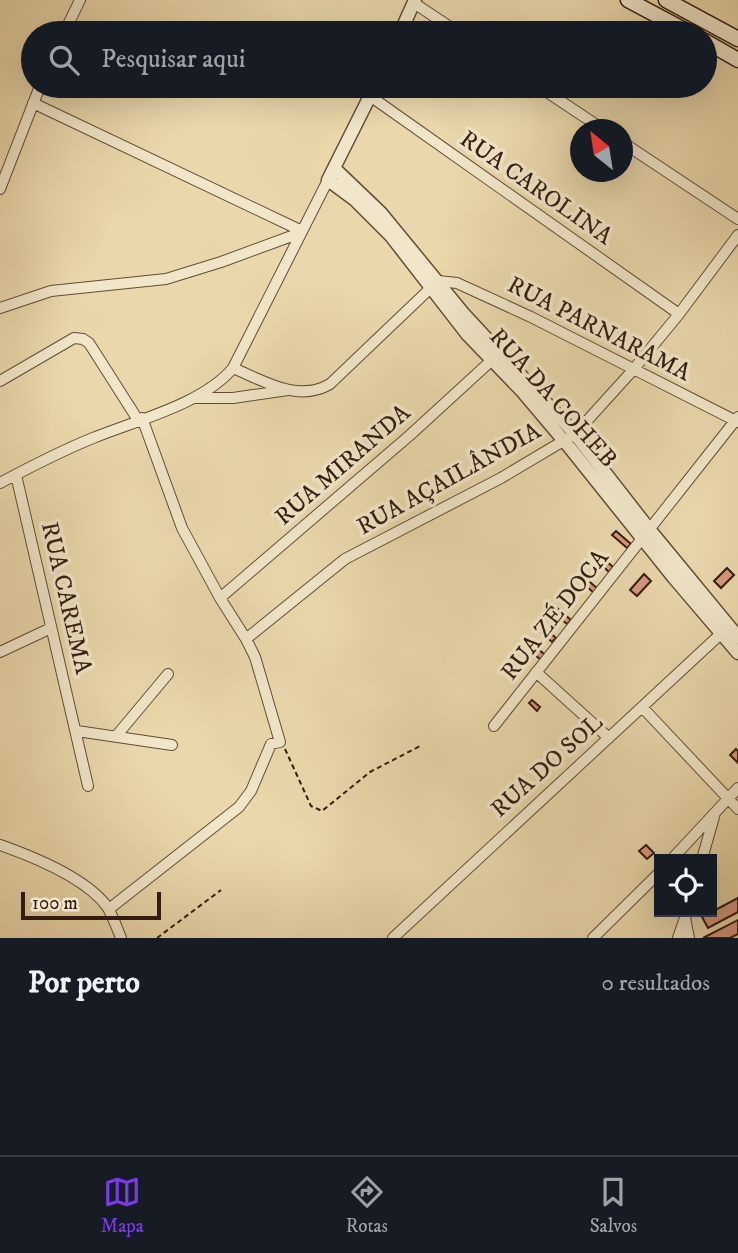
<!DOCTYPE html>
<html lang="pt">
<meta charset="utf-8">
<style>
:root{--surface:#171b24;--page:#242831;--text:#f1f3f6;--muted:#9ea1a6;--line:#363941;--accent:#7c3aed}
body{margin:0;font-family:"IM FELL DW Pica",serif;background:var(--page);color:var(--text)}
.controls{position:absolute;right:21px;bottom:21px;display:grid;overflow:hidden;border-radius:0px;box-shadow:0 7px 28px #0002}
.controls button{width:63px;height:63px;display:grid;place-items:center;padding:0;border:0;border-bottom:2px solid var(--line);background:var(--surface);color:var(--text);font:35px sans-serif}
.compass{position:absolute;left:570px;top:119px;width:63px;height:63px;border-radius:50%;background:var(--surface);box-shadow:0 7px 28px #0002;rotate:330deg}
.scale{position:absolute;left:21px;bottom:18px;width:140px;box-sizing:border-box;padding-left:7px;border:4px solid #341c10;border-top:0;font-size:19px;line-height:24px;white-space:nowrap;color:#341c10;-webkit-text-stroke:5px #f1e6c9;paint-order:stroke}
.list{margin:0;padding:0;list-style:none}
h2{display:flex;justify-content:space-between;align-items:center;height:91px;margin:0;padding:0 28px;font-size:30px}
h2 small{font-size:23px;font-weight:400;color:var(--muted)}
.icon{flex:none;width:38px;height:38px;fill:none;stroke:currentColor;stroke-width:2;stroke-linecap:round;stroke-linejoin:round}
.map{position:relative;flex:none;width:738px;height:938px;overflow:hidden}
.search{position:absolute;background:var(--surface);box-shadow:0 7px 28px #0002;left:21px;right:21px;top:21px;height:77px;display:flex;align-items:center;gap:18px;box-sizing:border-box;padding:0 24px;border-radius:38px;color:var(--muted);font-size:26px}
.sheet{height:217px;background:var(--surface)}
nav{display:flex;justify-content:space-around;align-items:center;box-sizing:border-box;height:98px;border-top:2px solid var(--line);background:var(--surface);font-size:19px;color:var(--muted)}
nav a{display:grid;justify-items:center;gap:4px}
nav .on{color:var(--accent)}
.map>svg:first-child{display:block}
</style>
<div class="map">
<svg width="738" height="938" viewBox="0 0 738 938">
<rect width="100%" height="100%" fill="#ead8ac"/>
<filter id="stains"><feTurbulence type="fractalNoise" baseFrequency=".00286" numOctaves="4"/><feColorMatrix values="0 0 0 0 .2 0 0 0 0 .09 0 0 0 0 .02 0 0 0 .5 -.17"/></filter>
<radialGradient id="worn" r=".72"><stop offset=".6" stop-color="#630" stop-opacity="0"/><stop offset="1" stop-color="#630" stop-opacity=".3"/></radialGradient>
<!-- building -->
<path fill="#d79a80" stroke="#341c10" stroke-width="2" d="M616 531 631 544 627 548 612 535Z
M598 554 613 567 609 572 595 559Z
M727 568 734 575 721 588 714 581Z
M644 574 651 581 637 596 630 590Z
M583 576 598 589 594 593 579 580Z
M556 607 571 620 567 624 552 612Z
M541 625 556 638 552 642 537 629Z
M530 642 545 655 541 660 526 647Z
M532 700 540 707 537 711 529 703Z
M736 749 738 751V763L730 755Z
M646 845 654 853 647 859 639 851Z
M738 898V912L708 928 702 917Z
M738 920V934L730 938H703Z"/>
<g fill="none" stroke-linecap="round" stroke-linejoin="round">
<!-- minor casing -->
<g stroke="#624b37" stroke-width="12">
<path id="minor" d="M414 3 459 33
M64 33 80 0
M538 86 604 130
M370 96 679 314
M33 103 302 231
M622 142 738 219
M0 189 40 86
M0 308 51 291 166 279 221 262 300 233
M233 368 328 180
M0 381 74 338 83 339 89 343 138 420
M195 398H233L288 390
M142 418 182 528 220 598 246 639 345 559 501 478 575 434 633 370 679 314 738 235
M16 475 88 786
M0 483C30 467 61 451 93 438 137 420 203 404 233 368 264 381 298 403 330 384L438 281 457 283 531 317 738 422
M220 598 409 436 492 360
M0 652 51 628
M536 672 609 738
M642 707 738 809
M494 726 738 417
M77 731 172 745
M117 735 168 674
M0 845C34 857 87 878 108 908 113 917 117 928 121 938
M672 859 738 788
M702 859 714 817
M109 909 239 807 251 791 271 744 280 742 255 657 246 639
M685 918 689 938
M393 938 726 629
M593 938 659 873
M678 938 687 912"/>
</g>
<!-- tertiary casing -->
<g stroke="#624b37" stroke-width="15">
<path id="tertiary" d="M400 33 415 0
M375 86 328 180 355 200 391 236 467 334 521 390 570 448 674 578 738 653
M334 168 381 213 463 313 575 434 649 529 738 637"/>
</g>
<!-- secondary casing -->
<g stroke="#341c10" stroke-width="17">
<path id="secondary" d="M628 0 690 33
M666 0 738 39
M705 41 738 60"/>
</g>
<!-- path -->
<path stroke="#341c10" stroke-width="2" stroke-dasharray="5 3.5" stroke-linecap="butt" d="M285 749 311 806 322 811 370 772 422 745
M157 938 221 890"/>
<!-- minor -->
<use href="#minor" stroke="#f1e6c9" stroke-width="10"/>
<!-- tertiary -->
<use href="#tertiary" stroke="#f1e6c9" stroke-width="12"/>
<!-- secondary -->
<use href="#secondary" stroke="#f1e6c9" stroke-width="14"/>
</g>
<g text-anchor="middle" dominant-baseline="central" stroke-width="7" stroke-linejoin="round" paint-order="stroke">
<!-- street labels -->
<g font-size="24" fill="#341c10" stroke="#f1e6c9">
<text transform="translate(536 188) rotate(35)">RUA CAROLINA</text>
<text transform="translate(599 329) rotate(27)">RUA PARNARAMA</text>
<text transform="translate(553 398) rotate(48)">RUA DA COHEB</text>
<text transform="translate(343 465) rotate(-41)">RUA MIRANDA</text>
<text transform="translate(449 479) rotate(-29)">RUA AÇAILÂNDIA</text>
<text transform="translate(66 598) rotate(77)">RUA CAREMA</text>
<text transform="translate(555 615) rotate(-52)">RUA ZÉ DOCA</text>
<text transform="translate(547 766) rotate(-42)">RUA DO SOL</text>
</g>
</g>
<rect width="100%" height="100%" filter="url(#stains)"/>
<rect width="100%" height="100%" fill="url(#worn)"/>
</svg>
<div class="controls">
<button><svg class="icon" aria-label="locate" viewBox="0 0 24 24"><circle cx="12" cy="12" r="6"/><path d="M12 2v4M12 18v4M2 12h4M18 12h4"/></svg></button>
</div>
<svg class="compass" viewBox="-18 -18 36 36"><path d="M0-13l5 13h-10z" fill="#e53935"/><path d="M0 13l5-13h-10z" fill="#9ea1a6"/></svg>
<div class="scale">100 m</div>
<div class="search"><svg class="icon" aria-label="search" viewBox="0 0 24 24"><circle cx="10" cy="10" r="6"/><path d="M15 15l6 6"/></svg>Pesquisar aqui</div>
</div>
<section class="sheet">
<h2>Por perto<small>0 resultados</small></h2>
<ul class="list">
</ul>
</section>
<nav>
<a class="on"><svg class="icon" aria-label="map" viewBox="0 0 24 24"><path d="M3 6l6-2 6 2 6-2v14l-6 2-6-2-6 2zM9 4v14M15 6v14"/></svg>Mapa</a>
<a><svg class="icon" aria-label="directions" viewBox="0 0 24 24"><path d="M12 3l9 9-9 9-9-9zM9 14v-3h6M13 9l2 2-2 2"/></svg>Rotas</a>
<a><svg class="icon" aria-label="saved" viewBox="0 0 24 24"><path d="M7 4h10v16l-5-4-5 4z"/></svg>Salvos</a>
</nav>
